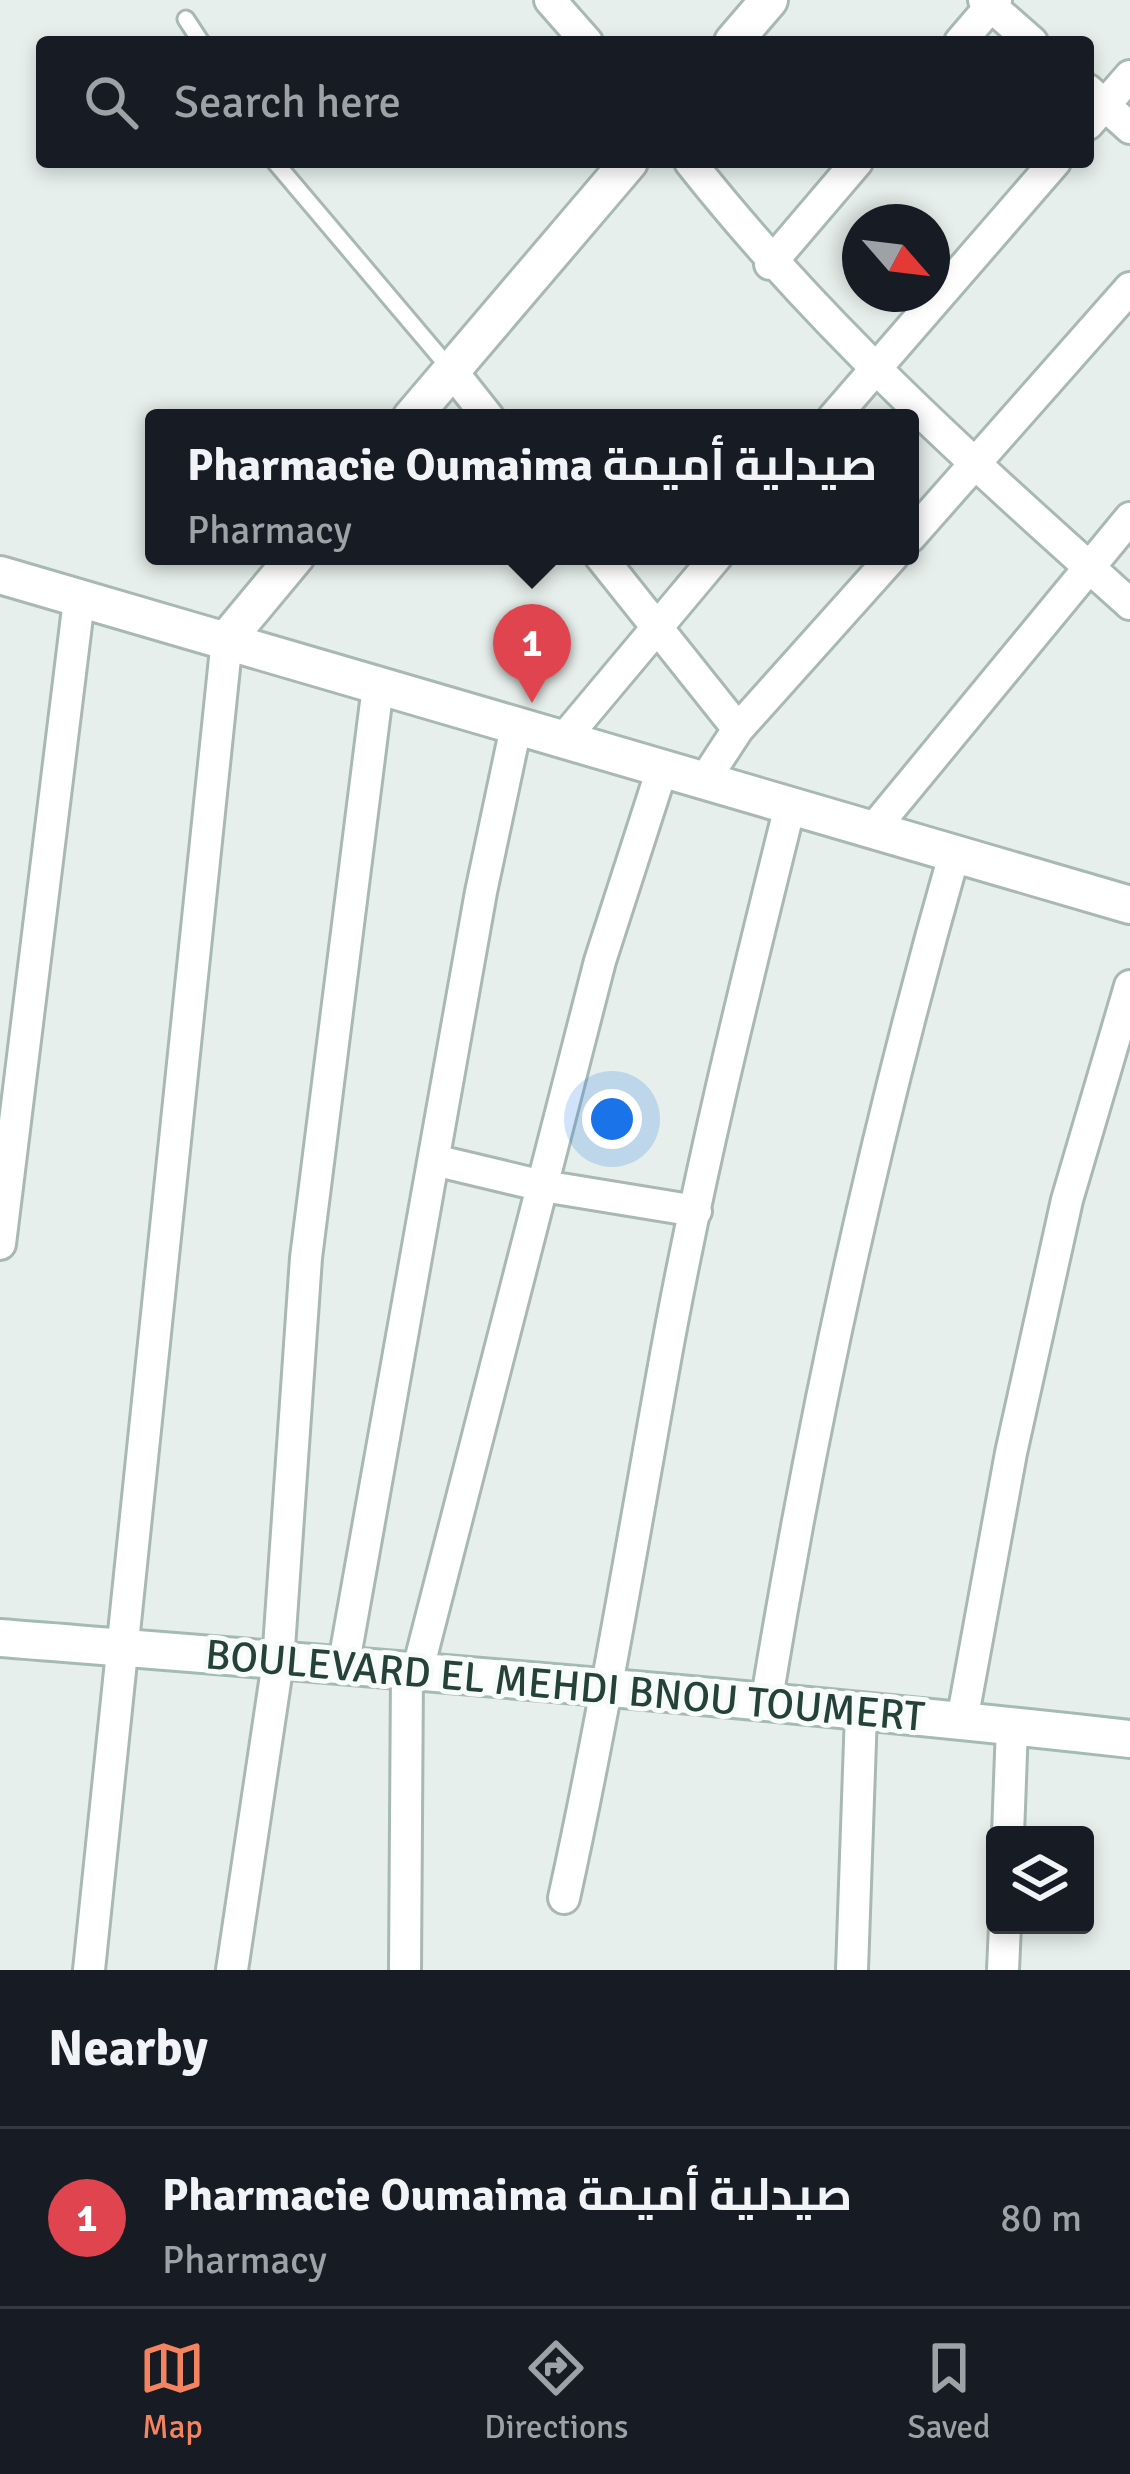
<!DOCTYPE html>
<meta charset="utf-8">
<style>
:root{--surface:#171b24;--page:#20242c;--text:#f1f3f6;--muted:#9ea1a6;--line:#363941;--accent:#f4845f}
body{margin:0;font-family:Signika,Cairo,sans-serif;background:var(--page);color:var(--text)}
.controls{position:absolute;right:36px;bottom:36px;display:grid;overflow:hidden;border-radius:12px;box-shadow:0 6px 18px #0003}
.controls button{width:108px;height:108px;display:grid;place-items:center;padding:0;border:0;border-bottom:3px solid var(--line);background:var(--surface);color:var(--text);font:60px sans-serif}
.compass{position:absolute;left:842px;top:204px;width:108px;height:108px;border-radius:50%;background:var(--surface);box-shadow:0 6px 18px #0003;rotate:118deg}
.you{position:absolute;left:612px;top:1119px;width:42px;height:42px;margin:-30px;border:9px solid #fff;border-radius:50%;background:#1a73e8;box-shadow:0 0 0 18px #1a73e833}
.badge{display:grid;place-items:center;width:78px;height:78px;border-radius:50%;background:var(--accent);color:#fff;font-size:39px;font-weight:700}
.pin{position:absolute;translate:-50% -99px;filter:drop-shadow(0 3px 6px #0008)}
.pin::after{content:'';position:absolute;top:63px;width:42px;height:36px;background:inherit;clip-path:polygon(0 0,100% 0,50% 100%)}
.popup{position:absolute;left:145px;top:409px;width:774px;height:156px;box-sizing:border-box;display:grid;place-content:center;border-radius:12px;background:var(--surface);filter:drop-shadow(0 3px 9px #0005);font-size:39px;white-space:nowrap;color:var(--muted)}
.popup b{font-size:45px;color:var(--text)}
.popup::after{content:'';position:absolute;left:50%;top:100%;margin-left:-24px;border:24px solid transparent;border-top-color:var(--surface)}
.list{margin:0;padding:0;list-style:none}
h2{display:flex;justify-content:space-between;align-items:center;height:156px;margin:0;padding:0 48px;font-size:51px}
h2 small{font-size:39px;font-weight:400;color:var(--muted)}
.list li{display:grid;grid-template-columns:78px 1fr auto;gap:36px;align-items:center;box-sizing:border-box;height:180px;padding:0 48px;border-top:3px solid var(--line)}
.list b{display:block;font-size:45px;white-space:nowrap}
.list p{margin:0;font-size:39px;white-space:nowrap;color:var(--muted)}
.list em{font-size:39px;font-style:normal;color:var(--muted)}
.icon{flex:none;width:66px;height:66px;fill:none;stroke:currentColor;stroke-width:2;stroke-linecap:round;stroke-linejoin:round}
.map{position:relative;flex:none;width:1130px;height:1970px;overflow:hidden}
.search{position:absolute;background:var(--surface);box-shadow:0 6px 18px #0003;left:36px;right:36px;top:36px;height:132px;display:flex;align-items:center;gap:30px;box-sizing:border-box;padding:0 42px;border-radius:12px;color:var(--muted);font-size:45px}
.sheet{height:336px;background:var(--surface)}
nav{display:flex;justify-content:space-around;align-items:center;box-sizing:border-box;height:168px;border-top:3px solid var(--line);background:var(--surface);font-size:33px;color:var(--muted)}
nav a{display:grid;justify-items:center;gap:6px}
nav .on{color:var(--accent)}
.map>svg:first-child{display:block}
</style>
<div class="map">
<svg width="1130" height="1970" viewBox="0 0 1130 1970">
<rect width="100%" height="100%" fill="#e6efeb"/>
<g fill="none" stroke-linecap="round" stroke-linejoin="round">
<!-- service casing -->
<g stroke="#a8b8b2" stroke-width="21">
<path id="service" d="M186 19 201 42
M275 162 451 370"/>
</g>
<!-- minor casing -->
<g stroke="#a8b8b2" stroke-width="36">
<path id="minor" d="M550 0 587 42
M984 0 1032 42
M960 42 996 0
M1088 90 1130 128
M1088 124 1130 76
M690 162C821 328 973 463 1130 604
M770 264 857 162
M451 370 489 418
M833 418 1055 162
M910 537 1130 288
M600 556 738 729
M562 741 717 556
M704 781 738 729 893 556
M871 832 1130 518
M434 1160 543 1186 696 1211
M0 1244 79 600
M343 1668 481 892 516 727
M417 1673 600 961 662 769
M766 1704C813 1416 874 1135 954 855
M962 1721 1011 1453 1067 1200 1130 986
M1008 1835 1012 1726
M564 1898C602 1725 631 1551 662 1377 696 1184 743 995 790 806
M89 1970 227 639
M232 1970 278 1662 306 1258 378 686
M405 1970 407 1673
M852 1970 861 1713
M1003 1970 1005 1925"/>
</g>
<!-- tertiary casing -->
<g stroke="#a8b8b2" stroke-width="42">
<path id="tertiary" d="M733 42 769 0
M411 418 629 162
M0 575 1130 905
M227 639 296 556"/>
</g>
<!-- secondary casing -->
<g stroke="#a4bbb3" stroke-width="42">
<path id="secondary" d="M0 1638C377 1668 754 1697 1130 1739"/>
</g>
<!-- service -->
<use href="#service" stroke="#fff" stroke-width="15"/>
<!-- minor -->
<use href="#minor" stroke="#fff" stroke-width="30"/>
<!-- tertiary -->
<use href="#tertiary" stroke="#fff" stroke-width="36"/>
<!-- secondary -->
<use href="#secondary" stroke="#fff" stroke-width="36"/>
</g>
<g text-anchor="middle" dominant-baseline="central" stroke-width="10" stroke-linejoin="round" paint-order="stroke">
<!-- street labels -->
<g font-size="42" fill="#24423a" stroke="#f7fbf9">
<text transform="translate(565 1686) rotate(5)">BOULEVARD EL MEHDI BNOU TOUMERT</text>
</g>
</g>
</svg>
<div class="controls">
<button><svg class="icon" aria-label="layers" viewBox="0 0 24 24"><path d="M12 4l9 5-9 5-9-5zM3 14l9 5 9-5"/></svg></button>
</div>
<svg class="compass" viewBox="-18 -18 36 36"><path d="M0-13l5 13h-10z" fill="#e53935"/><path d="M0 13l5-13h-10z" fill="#9ea1a6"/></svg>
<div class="you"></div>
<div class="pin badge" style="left:532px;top:703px;background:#e0444e">1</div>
<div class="popup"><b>Pharmacie Oumaima صيدلية أميمة</b>Pharmacy</div>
<div class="search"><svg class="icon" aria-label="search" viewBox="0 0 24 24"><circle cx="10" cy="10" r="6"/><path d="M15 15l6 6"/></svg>Search here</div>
</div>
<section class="sheet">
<h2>Nearby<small></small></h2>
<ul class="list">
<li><span class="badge" style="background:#e0444e">1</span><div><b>Pharmacie Oumaima صيدلية أميمة</b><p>Pharmacy</p></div><em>80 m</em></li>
</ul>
</section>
<nav>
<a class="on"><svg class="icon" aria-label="map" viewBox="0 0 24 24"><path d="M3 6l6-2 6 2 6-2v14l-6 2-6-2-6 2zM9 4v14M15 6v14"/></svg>Map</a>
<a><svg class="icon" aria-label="directions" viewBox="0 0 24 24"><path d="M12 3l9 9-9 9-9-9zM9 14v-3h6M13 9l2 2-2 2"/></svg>Directions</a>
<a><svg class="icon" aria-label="saved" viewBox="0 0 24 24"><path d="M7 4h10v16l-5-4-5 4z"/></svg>Saved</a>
</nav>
